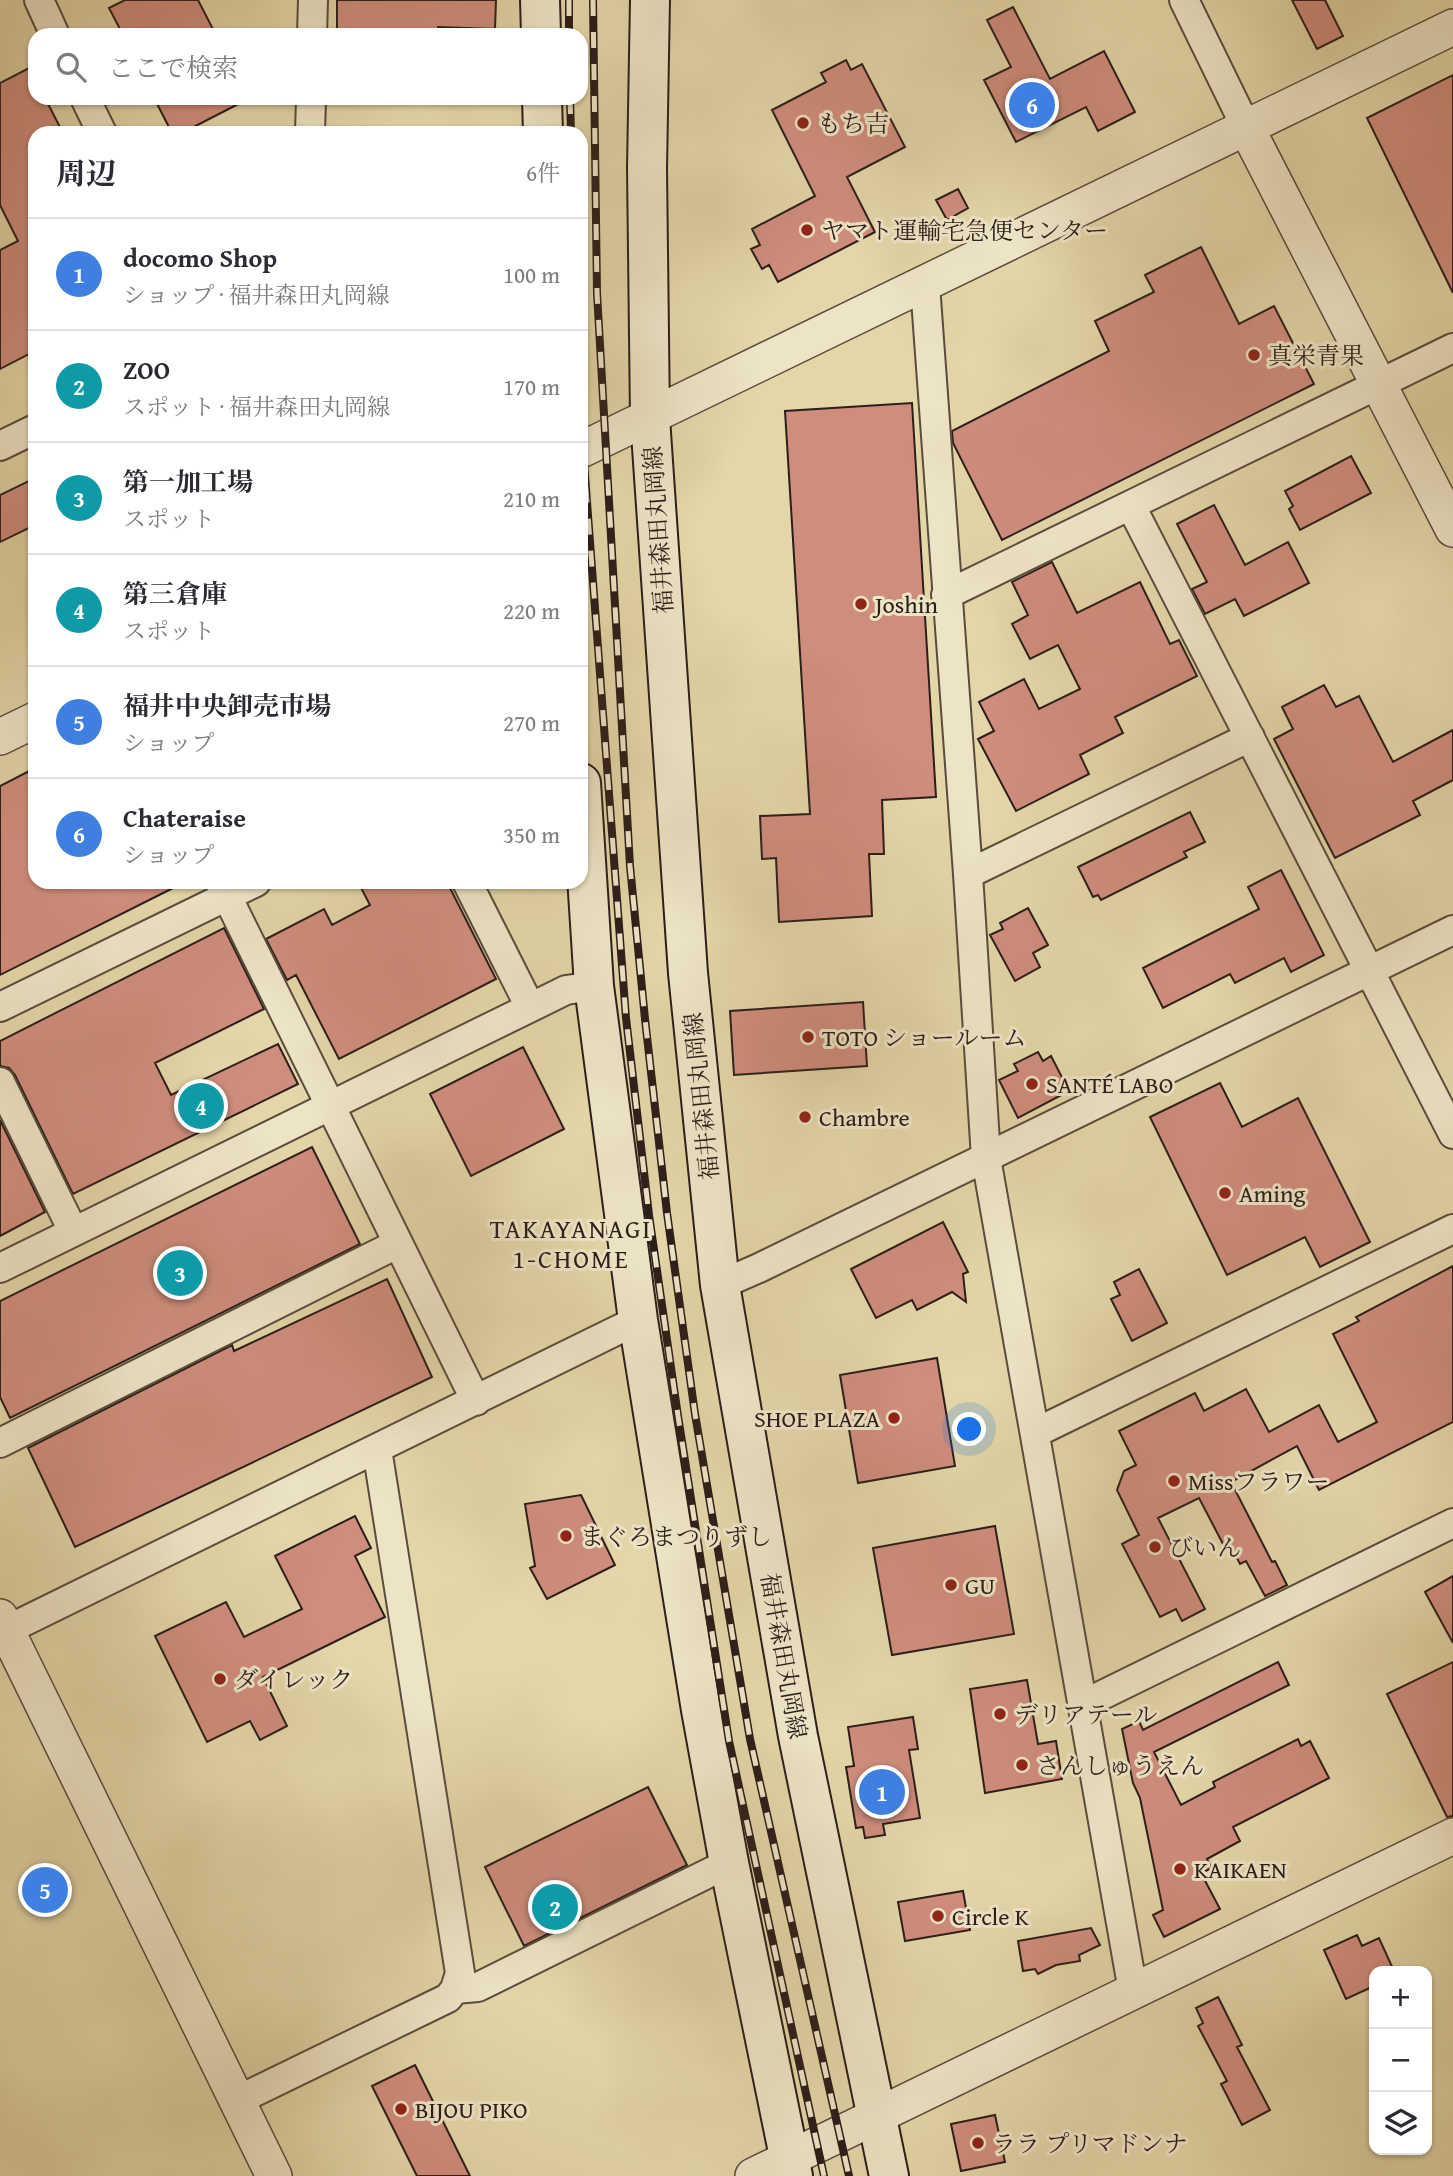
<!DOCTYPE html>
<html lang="ja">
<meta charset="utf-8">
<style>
:root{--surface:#fff;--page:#f2f2f3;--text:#2b2b33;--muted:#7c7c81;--line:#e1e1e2;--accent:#8f2418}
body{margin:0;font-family:"Gentium Book Plus","Noto Serif JP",serif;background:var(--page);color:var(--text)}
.controls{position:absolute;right:21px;bottom:21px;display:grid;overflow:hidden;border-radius:14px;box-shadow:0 2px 5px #0004}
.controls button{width:63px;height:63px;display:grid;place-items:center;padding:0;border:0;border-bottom:2px solid var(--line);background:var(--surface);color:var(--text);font:35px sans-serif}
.you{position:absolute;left:970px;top:1430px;width:24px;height:24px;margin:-18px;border:5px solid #fff;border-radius:50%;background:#1a73e8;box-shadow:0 0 0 10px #1a73e833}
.badge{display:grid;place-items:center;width:46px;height:46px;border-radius:50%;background:var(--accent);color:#fff;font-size:23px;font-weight:700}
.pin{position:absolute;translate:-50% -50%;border:4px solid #fff;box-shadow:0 2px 7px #0006}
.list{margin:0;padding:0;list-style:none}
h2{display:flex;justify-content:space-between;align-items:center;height:91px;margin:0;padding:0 28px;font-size:30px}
h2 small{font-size:23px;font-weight:400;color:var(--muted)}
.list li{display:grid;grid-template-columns:46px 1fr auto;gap:21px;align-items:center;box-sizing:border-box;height:112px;padding:0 28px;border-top:2px solid var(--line)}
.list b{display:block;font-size:26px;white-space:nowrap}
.list p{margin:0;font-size:23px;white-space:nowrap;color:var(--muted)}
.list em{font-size:23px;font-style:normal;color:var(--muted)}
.icon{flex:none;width:38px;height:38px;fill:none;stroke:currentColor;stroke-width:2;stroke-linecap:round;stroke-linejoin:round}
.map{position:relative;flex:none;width:1453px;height:2176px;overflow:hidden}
.search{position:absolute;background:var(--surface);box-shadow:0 2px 5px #0004;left:28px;top:28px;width:560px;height:77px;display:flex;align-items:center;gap:18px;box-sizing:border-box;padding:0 24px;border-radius:21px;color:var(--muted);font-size:26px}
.panel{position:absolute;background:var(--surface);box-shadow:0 2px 5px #0004;left:28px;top:126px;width:560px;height:763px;border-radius:21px}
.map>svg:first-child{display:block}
</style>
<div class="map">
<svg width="1453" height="2176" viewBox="0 0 1453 2176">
<rect width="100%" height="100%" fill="#e3d6a8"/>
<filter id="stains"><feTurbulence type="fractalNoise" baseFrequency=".00286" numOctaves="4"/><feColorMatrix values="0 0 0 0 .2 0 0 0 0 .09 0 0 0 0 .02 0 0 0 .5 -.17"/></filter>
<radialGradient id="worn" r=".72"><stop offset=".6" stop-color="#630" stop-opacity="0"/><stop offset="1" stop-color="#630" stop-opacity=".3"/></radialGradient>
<!-- building -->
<path fill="#cf8d7d" stroke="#2c1e19" stroke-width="2" d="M125 0H198L216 35H123L109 8Z
M337 0H496L495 29 438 27V35H337Z
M1292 0H1325L1343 36 1317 49Z
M1013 7 1050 79 1104 51 1135 112 1098 131 1086 107 1016 142 984 80 1011 67 987 20Z
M846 60 851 70 862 64 905 147 847 177 875 232 778 282 769 265 762 269 751 249 760 245 752 229 815 196 772 110 826 82 821 73Z
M35 65V98H45L63 133H35V351L0 369V250L18 241 0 205V83Z
M1453 75V293L1367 118Z
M154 98H250L182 133H172Z
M958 189 968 208 947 220 936 200Z
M1201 247 1239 324 1274 306 1314 384 1002 540 953 443 952 431 1109 351 1095 321 1154 292 1145 275Z
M912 403 936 797 882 800 884 854H869L872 916 779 922 776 858 762 859 760 816 810 814 785 411Z
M1351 456 1371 493 1300 530 1289 509 1293 506 1285 491Z
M35 478V525L0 542V495Z
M1214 505 1245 565 1288 542 1309 583 1244 616 1235 599 1205 614 1192 589 1207 582 1177 524Z
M1052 562 1077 613 1140 582 1170 644 1179 640 1197 676 1115 717 1123 733 1080 755 1089 774 1016 811 978 739 994 731 979 702 1024 679 1039 709 1080 689 1058 645 1030 659 1012 624 1028 615 1012 582Z
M1324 685 1336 707 1359 696 1393 762 1453 730V780L1413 801 1420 815 1335 858 1274 739 1293 729 1282 707Z
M35 768V882H185L0 975V786Z
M1190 812 1205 842 1184 852 1187 857 1101 900 1098 895 1093 897 1078 867Z
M1281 870 1324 955 1291 972 1284 958 1235 983 1230 974 1163 1008 1143 968 1259 909 1248 887Z
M358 882H447L496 979 339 1059 296 975 287 980 266 939 324 909 332 925 370 905Z
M1028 908 1048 945 1033 953 1040 967 1015 981 990 935 1003 929 1000 923Z
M224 928 264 1009 155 1063 171 1095 278 1044 298 1084 73 1194 15 1075 9 1068 0 1066V1041Z
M863 1002 867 1066 734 1075 730 1011Z
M523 1047 564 1129 471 1176 430 1094Z
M1038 1052 1043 1061 1051 1056 1069 1091 1018 1118 999 1080 1018 1071 1014 1064Z
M1220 1083 1242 1127 1298 1098 1370 1242 1320 1267 1305 1237 1227 1275 1150 1117Z
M0 1120 45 1212 0 1236Z
M312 1147 360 1244 10 1418 0 1397V1301Z
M943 1222 968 1272 963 1274 966 1302 952 1292 917 1310 912 1300 876 1318 851 1269Z
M1453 1266V1422L1319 1490 1297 1446 1231 1482 1272 1562 1275 1561 1287 1585 1265 1596 1246 1561 1240 1564 1228 1541 1223 1544 1199 1498 1158 1518 1205 1609 1182 1621 1176 1609 1160 1617 1122 1544 1139 1535 1117 1490 1124 1471 1136 1465 1119 1431 1195 1393 1204 1411 1246 1389 1269 1432 1319 1405 1338 1442 1377 1422 1333 1334 1359 1321 1356 1317Z
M1139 1269 1167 1323 1132 1341 1111 1299 1120 1295 1114 1282Z
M387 1279 432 1377 75 1547 28 1448 232 1345 234 1351Z
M937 1358 955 1466 858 1483 840 1375Z
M581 1495 615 1565 547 1599 530 1568 535 1566 525 1504Z
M355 1516 371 1548 355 1556 385 1617 263 1677 287 1726 260 1740 250 1721 207 1742 155 1636 226 1602 244 1637 302 1609 275 1556Z
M995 1526 1014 1634 892 1655 873 1548Z
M1453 1576V1643L1425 1592Z
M1278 1662 1289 1685 1154 1752 1181 1805 1215 1787 1213 1782 1298 1739 1301 1746 1310 1741 1329 1778 1233 1827 1240 1841 1207 1859 1212 1868 1201 1873 1220 1909 1164 1937 1153 1915 1163 1910 1140 1798 1133 1783 1122 1729 1139 1721 1143 1730Z
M1453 1662V1816L1447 1817 1387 1694Z
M1027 1680 1038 1744 1056 1741 1062 1779 985 1793 970 1689Z
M913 1717 918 1749 909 1750 920 1818 883 1824 885 1835 865 1838 863 1827 856 1828 846 1767 854 1766 848 1727Z
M648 1787 687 1865 524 1946 485 1867Z
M963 1891 970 1930 905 1941 898 1902Z
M1091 1928 1100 1945 1079 1955 1080 1961 1056 1965 1038 1974 1035 1969 1023 1971 1018 1941Z
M1357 1935 1362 1946 1379 1938 1394 1971H1374V1986L1346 1999 1324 1950Z
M1218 1997 1242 2045 1237 2047 1270 2110 1242 2125 1221 2084 1227 2081 1198 2026 1203 2023 1196 2008Z
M415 2065 470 2176H417L372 2086Z
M995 2115 1005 2162 961 2171 951 2124Z"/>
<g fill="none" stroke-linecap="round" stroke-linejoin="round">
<!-- minor casing -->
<g stroke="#5a4c3d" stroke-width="32">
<path id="minor" d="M39 0 55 35
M1184 0 1246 127
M312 35 313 0
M85 98 102 133
M310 133 311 98
M925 285 968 874 986 1158 1133 1991
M0 446 35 429
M1131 506 1453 1134
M946 595 1453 348
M968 874 1250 737
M220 882 476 1401
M467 882 530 1007
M0 1007 256 882
M0 1082 73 1231
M0 1268 566 990 594 986
M720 1285 759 1268 1453 930
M1035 1433 1453 1229
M0 1443 397 1244
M7 1630 638 1320
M1082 1705 1453 1523
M455 1989 478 1987 729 1863
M236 2101 448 1998 455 1989 460 1973 377 1449"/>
</g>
<!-- tertiary casing -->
<g stroke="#5a4c3d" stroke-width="38">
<path id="tertiary" d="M1246 127 1453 529
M581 450 1453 27
M0 737 35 720
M0 1617 274 2176
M753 2176 1453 1836"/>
</g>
<!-- secondary casing -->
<g stroke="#2c1e19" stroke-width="42">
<path id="secondary" d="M540 0 541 35
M650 0 647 168 650 418 688 973 720 1285 798 1736 889 2176
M542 98 543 133
M581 783 594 986 638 1320 701 1710 729 1863 793 2176"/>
</g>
<!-- minor -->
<use href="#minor" stroke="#ede4c6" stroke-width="28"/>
<!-- tertiary -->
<use href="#tertiary" stroke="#ede4c6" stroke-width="35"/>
<!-- secondary -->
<use href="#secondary" stroke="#ede4c6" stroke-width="38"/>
<!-- rail casing -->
<g stroke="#2c1e19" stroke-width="8">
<path id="rail" d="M569 0V35
M593 0 597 293 630 866 645 1019 667 1213 695 1414 750 1739 849 2176
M570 98 571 133
M581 423 626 1018 649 1215 678 1416 729 1741 824 2176"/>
</g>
<!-- rail -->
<use href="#rail" stroke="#ede4c6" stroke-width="5" stroke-dasharray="16" stroke-linecap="butt"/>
</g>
<!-- markers -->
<g fill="#8f2418" stroke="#ede4c6" stroke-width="2.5">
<circle cx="803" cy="123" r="7"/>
<circle cx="807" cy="230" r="7"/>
<circle cx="1254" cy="355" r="7"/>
<circle cx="861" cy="604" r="7"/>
<circle cx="808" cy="1037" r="7"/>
<circle cx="1032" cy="1084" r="7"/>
<circle cx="805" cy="1117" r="7"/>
<circle cx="1225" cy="1193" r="7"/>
<circle cx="894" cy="1418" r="7"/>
<circle cx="1174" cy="1481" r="7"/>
<circle cx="566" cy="1536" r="7"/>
<circle cx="1155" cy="1547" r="7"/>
<circle cx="951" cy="1585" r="7"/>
<circle cx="220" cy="1679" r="7"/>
<circle cx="1000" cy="1714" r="7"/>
<circle cx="1022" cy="1765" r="7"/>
<circle cx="1180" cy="1869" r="7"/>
<circle cx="938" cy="1916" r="7"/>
<circle cx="401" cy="2109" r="7"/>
<circle cx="978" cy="2143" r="7"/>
</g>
<g text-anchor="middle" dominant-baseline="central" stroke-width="6" stroke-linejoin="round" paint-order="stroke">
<!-- poi labels -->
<g font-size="24" fill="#2c1e19" stroke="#ede4c6" text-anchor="start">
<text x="817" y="123">もち吉</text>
<text x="821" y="230">ヤマト運輸宅急便センター</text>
<text x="1268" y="355">真栄青果</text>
<text x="875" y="604">Joshin</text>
<text x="822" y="1037">TOTO ショールーム</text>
<text x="1046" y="1084">SANTÉ LABO</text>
<text x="819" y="1117">Chambre</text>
<text x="1239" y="1193">Aming</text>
<text x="880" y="1418" text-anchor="end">SHOE PLAZA</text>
<text x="1188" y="1481">Missフラワー</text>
<text x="580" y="1536">まぐろまつりずし</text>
<text x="1169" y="1547">びいん</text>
<text x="965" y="1585">GU</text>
<text x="234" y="1679">ダイレック</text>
<text x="1014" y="1714">デリアテール</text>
<text x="1036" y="1765">さんしゅうえん</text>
<text x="1194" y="1869">KAIKAEN</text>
<text x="952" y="1916">Circle K</text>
<text x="415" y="2109">BIJOU PIKO</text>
<text x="992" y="2143">ララ プリマドンナ</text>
</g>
<!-- street labels -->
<g font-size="24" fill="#2c1e19" stroke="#ede4c6">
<text transform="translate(658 530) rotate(-94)">福井森田丸岡線</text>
<text transform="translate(701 1096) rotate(-96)">福井森田丸岡線</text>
<text transform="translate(784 1656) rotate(80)">福井森田丸岡線</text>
</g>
<!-- neighbourhood labels -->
<g font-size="26" letter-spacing="2" fill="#2c1e19" stroke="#ede4c6">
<text x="571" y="1228">TAKAYANAGI<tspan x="571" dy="30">1-CHOME</tspan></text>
</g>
</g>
<rect width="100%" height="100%" filter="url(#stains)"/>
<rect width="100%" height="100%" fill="url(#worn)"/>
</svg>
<div class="controls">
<button>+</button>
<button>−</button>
<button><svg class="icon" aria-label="layers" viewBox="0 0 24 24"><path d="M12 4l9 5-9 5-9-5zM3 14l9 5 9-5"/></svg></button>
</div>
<div class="you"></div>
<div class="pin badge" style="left:882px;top:1792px;background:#3f7fe0">1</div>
<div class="pin badge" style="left:555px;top:1907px;background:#0f9aa8">2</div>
<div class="pin badge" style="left:180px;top:1273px;background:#0f9aa8">3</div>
<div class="pin badge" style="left:201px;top:1106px;background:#0f9aa8">4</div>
<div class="pin badge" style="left:45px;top:1890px;background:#3f7fe0">5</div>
<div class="pin badge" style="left:1032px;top:105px;background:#3f7fe0">6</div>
<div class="search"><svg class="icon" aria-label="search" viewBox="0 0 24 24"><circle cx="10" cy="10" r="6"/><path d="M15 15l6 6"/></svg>ここで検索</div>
<section class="panel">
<h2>周辺<small>6件</small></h2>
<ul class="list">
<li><span class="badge" style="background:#3f7fe0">1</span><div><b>docomo Shop</b><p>ショップ · 福井森田丸岡線</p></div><em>100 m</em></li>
<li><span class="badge" style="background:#0f9aa8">2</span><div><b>ZOO</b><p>スポット · 福井森田丸岡線</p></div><em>170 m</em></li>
<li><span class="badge" style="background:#0f9aa8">3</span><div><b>第一加工場</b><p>スポット</p></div><em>210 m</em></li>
<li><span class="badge" style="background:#0f9aa8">4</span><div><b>第三倉庫</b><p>スポット</p></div><em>220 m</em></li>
<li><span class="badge" style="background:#3f7fe0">5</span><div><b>福井中央卸売市場</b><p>ショップ</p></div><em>270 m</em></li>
<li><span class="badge" style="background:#3f7fe0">6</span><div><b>Chateraise</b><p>ショップ</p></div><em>350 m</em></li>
</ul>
</section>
</div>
